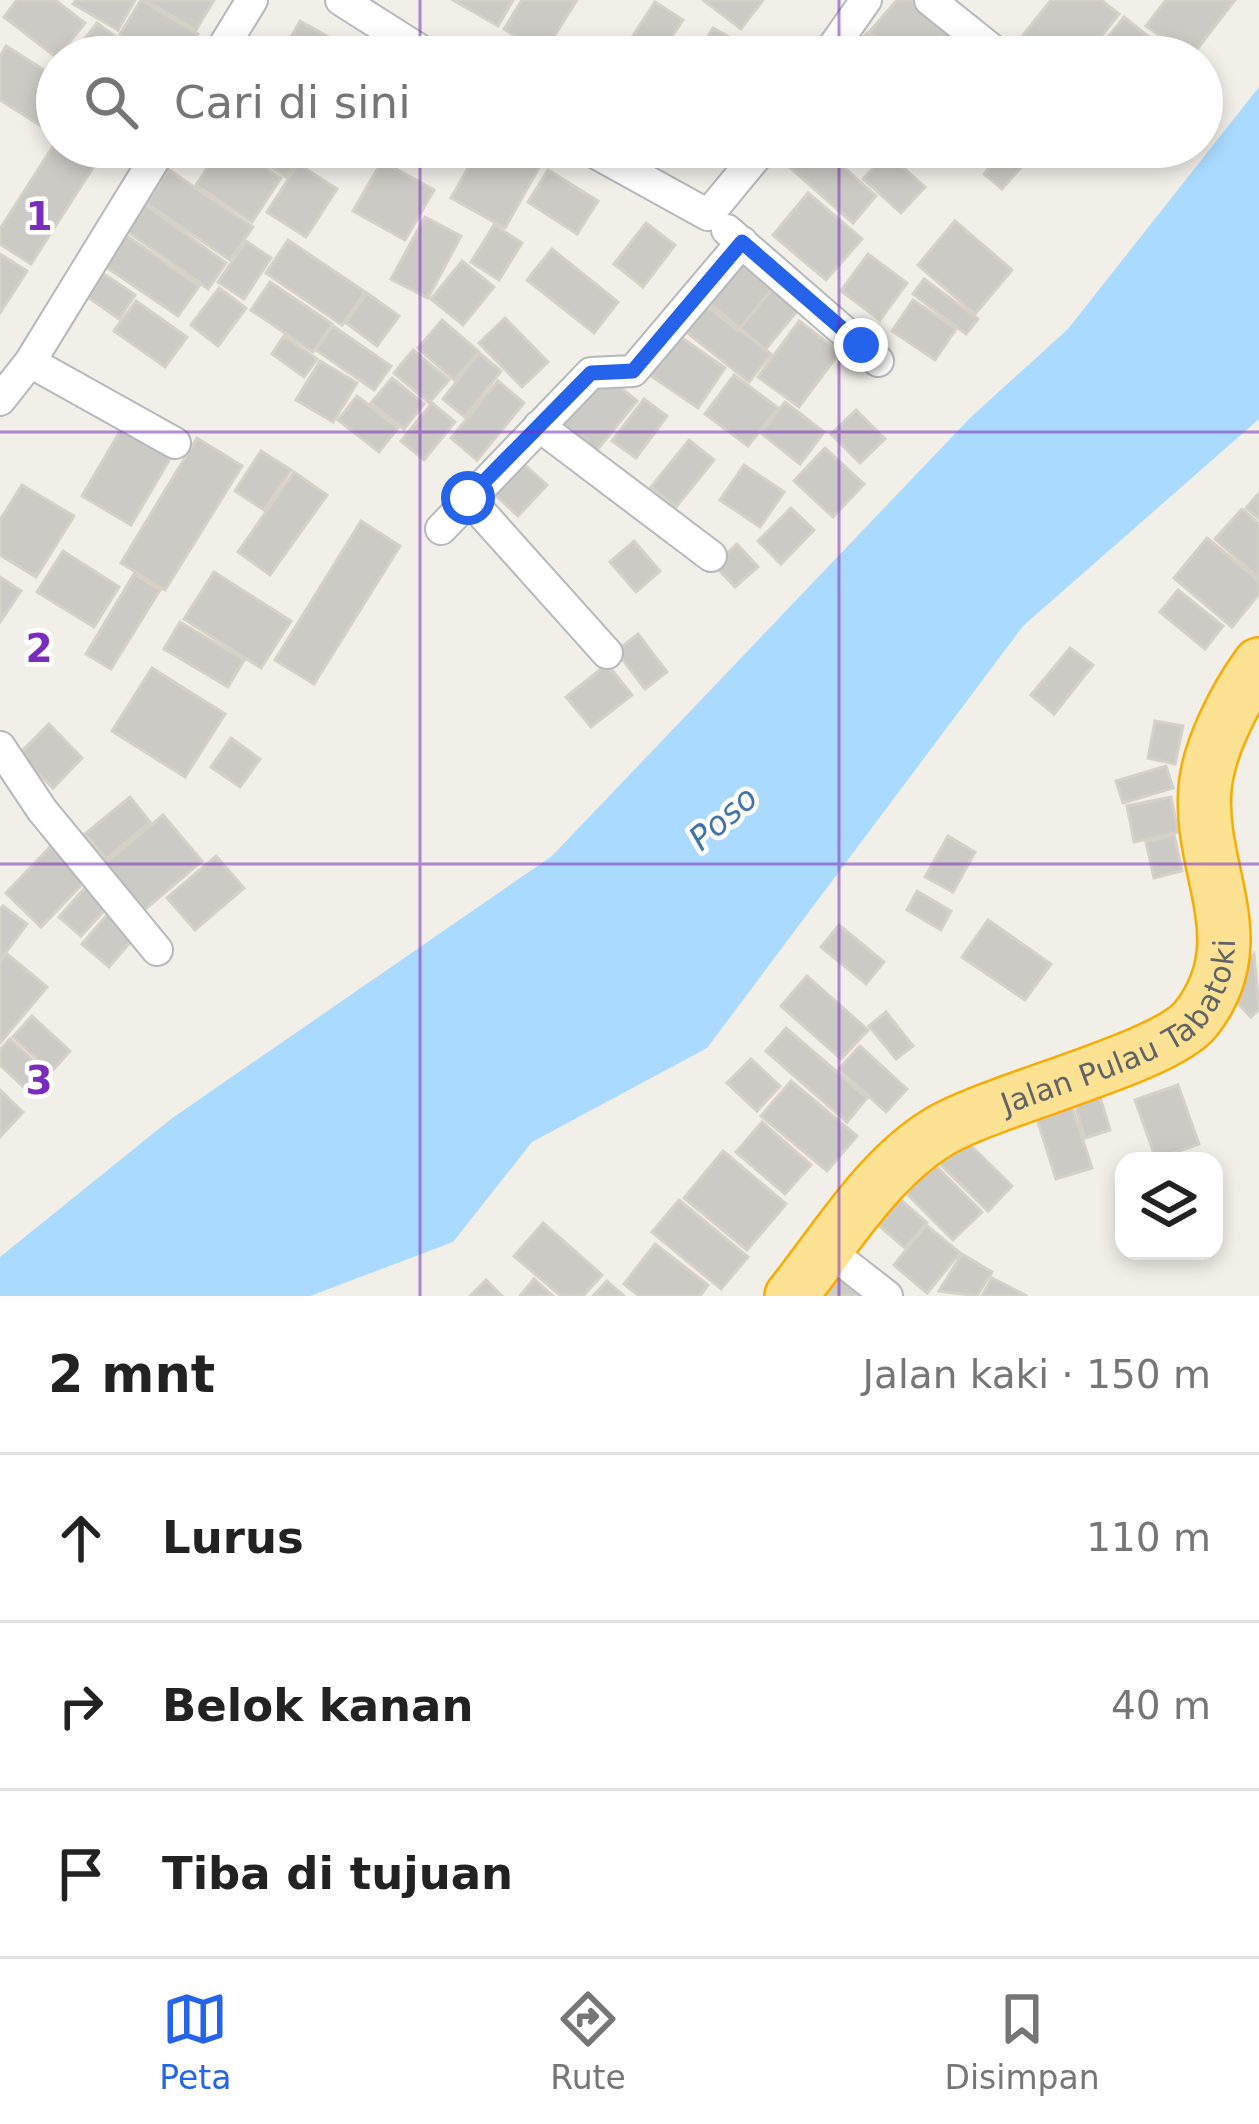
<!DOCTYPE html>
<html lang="id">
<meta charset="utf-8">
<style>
:root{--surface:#fff;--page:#f6f6f6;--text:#222;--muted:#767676;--line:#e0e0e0;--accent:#2563eb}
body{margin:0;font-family:"DejaVu Sans",sans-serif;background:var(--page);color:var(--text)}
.controls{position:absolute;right:36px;bottom:36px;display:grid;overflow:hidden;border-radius:24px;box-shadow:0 6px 18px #0003}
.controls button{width:108px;height:108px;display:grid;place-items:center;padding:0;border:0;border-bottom:3px solid var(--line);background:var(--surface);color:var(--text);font:60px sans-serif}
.stop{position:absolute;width:36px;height:36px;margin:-27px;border:9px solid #2563eb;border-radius:50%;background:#fff}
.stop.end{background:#2563eb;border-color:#fff;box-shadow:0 3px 12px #0008}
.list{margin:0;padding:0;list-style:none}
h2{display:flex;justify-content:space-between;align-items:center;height:156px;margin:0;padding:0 48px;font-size:51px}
h2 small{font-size:39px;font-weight:400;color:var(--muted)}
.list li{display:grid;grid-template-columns:78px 1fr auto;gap:36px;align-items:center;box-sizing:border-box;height:168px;padding:0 48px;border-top:3px solid var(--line)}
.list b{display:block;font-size:45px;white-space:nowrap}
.list em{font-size:39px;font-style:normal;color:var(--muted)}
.icon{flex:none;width:66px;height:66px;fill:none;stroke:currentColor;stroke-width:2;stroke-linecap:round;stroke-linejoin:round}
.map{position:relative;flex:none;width:1259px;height:1296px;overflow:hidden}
.search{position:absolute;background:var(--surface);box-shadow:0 6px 18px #0003;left:36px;right:36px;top:36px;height:132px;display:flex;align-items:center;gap:30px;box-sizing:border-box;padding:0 42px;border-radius:66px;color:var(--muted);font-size:45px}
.sheet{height:660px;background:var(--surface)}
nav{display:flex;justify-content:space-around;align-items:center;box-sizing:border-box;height:168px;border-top:3px solid var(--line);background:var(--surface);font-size:33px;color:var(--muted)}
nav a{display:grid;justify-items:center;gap:6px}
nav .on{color:var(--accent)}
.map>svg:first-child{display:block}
</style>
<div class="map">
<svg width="1259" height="1296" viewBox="0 0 1259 1296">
<rect width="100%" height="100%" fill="#f1efe8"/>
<!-- water -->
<path fill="#aadaff" d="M1259 87V419L1023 626 707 1048 532 1142 453 1242 310 1296H0V1257L171 1119 552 856 971 417 1068 329Z"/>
<!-- building -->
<path fill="#cccac5" stroke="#d6d1c6" stroke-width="3" d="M17 0H55L85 23 57 58 4 17Z
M76 0H135L118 30 73 4Z
M141 0 198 34 184 57H157L120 34Z
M145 0H214L196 30Z
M453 0H513L498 26Z
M522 0H577L543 54 504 29Z
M703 0H763L741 29Z
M897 0H921L961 35 941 57H899L870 31Z
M1051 0H1101L1119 14 1085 57H1043L1020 39Z
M1166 0H1235L1191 57 1146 26Z
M655 2 683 20 658 57H619Z
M1124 17 1174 57H1092Z
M300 21 345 46 339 57H280Z
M97 23 143 57H71Z
M713 28 766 57H696Z
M867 33 895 57H846Z
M965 36 988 57H948Z
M672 39 696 53 694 57H660Z
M6 46 57 78V136L0 100V57Z
M57 140V147H71L96 163 31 264 0 244V229Z
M221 147H233L281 178 252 222 196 185Z
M241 147H306L286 177Z
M480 147 549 150 505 228 451 198Z
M677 147H710L702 161Z
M801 147H821L876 196 853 223 786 164Z
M825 147H854L841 161Z
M911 147H946L933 164Z
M1007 147 1029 158 1002 189 984 174Z
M887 153 925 187 901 213 863 179Z
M382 161 434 190 405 240 353 211Z
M298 164 337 189 306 237 267 212Z
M169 170 253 227 230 260 146 203Z
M548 170 598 201 577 234 528 202Z
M808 193 862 239 826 280 773 235Z
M140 201 226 263 208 289 121 227Z
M425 217 461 236 428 298 391 279Z
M955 221 1012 270 975 314 918 265Z
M646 223 675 245 643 287 614 264Z
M494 225 522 243 499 280 471 262Z
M117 229 199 286 178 316 96 260Z
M288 240 365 292 342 325 266 273Z
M246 241 271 258 244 299 218 282Z
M739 247 780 279 738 331 697 298Z
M552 249 618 302 594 333 527 280Z
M0 254 27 271 0 313Z
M868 254 907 283 880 320 841 291Z
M462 261 494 287 463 325 431 299Z
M98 270 135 295 119 319 82 293Z
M782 277 808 298 765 350 739 329Z
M924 279 978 319 966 334 913 294Z
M270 282 332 324 313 352 251 310Z
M219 288 246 308 218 346 191 325Z
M367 293 399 316 377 346 346 323Z
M698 294 771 354 749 382 675 323Z
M913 300 956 329 935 360 892 331Z
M136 301 187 337 165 367 114 331Z
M505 318 548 362 522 387 479 343Z
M442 320 479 352 454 380 418 348Z
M799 321 840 352 799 407 758 377Z
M333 326 391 366 374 390 316 350Z
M672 331 725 368 698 408 644 371Z
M284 336 317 359 304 377 272 354Z
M413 350 449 380 429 403 394 373Z
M479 353 501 371 465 417 443 399Z
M320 361 357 383 333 422 296 400Z
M601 372 637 401 589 460 553 431Z
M734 375 778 408 748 446 705 414Z
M392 378 424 404 404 429 371 403Z
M498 381 524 403 477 460 451 438Z
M357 396 398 428 379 452 338 420Z
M644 399 667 416 636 458 612 441Z
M785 402 824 432 800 464 761 433Z
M432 403 455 422 424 460 401 441Z
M856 410 885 439 860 463 831 434Z
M125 423 174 452 131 525 82 496Z
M197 438 242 466 165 590 121 563Z
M689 440 714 460 676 507 651 487Z
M825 448 864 484 833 517 794 481Z
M261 451 291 470 264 510 235 491Z
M515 456 547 485 518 516 487 487Z
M744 465 784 492 760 527 720 500Z
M294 472 327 495 270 575 238 552Z
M22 485 74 516 36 577 0 555V520Z
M1259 493V519L1246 508Z
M791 508 814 530 781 564 758 541Z
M1242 509 1259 524V578L1215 539Z
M361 521 400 546 314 684 275 660Z
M1207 538 1259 581V594L1232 627 1174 578Z
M634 541 660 571 636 592 610 562Z
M737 544 758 567 735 587 714 565Z
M63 551 119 587 94 627 37 592Z
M214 572 291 621 261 668 184 619Z
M134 574 160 590 111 669 86 654Z
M0 577 21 591 0 622Z
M1178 590 1223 626 1205 649 1160 612Z
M180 622 244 660 228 687 164 649Z
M638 634 667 672 645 689 616 651Z
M1070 648 1093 665 1054 714 1031 695Z
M607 664 632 695 591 727 566 697Z
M152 668 225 714 185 777 112 731Z
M1155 721 1183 726 1175 764 1148 758Z
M49 724 82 758 53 788 19 754Z
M231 738 260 759 240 787 211 767Z
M1166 766 1173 788 1123 803 1116 781Z
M130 797 150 822 106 859 85 834Z
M1171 797 1178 832 1134 842 1127 806Z
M163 815 202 861 142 912 102 866Z
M1174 835 1182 871 1154 878 1146 842Z
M948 836 975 852 953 892 925 877Z
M54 843 89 877 41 927 6 893Z
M216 856 244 888 195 930 167 898Z
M91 881 113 901 81 936 59 917Z
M917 891 951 911 941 930 907 910Z
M3 906 27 924 0 960V909Z
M112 909 139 932 109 967 82 944Z
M988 920 1051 964 1025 1000 962 957Z
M839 925 884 962 866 984 821 947Z
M7 954 47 987 0 1043V962Z
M1254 954 1259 1009 1251 1017 1221 986Z
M807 976 868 1030 841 1059 781 1006Z
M886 1012 913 1046 896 1059 869 1026Z
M32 1016 70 1051 51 1072 13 1037Z
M786 1028 867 1098 847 1122 766 1051Z
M10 1039 48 1074 30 1093 0 1065V1050Z
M860 1046 907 1089 886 1112 839 1069Z
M751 1059 780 1086 757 1111 727 1083Z
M1092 1071 1110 1130 1085 1138 1067 1078Z
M791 1081 857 1136 827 1171 761 1116Z
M1178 1085 1199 1144 1156 1159 1135 1100Z
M1066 1089 1092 1168 1056 1179 1031 1100Z
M0 1090 23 1112 0 1137Z
M762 1122 811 1165 785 1194 736 1152Z
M963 1138 1012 1186 988 1211 939 1163Z
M723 1151 786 1204 747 1250 684 1198Z
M934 1164 982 1212 953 1240 905 1192Z
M892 1192 927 1223 905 1248 869 1217Z
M679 1200 748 1257 721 1289 652 1232Z
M543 1223 602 1275 583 1296H561L514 1256Z
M926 1225 960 1253 927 1293 894 1265Z
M655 1244 708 1285 700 1296H639L624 1284Z
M962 1254 992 1272 977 1296 939 1291Z
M825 1268 862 1296H816Z
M992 1278 1027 1296H982Z
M534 1279 553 1296H520Z
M486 1280 502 1296H470Z
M607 1281 624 1296H593Z"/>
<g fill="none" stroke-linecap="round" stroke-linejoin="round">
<!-- street casing -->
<g stroke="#b5b8bc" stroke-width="34">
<path id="street" d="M341 0 431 57
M930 0 1001 57
M217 57 252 0
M826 57 866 0
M585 147 708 215 764 147
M727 230 878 361
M30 362 175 443
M0 400 30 362 162 147
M539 426 711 556
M468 498 607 653
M441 529 591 373 633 371 742 242
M0 747 42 810 157 950
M828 1250 887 1296"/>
</g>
<!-- highway casing -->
<g stroke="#f9ab00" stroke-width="56">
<g id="highway">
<path id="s1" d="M791 1296C834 1242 877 1170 937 1133 992 1099 1164 1059 1196 1019 1257 941 1198 871 1205 789 1208 749 1235 697 1259 664"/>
</g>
</g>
<!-- street -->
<use href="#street" stroke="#fff" stroke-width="30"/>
<!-- highway -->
<use href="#highway" stroke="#fde293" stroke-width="51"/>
</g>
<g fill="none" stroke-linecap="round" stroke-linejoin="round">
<!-- route -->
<path stroke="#2563eb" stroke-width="15" d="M468 498 591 373 633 371 742 242 861 345"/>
</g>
<!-- grid -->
<path fill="none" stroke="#7b2cbf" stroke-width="3" stroke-opacity="0.55" d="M420 0V57M839 0V57M420 147V1296M839 147V1296M0 432H1259M0 864H1259"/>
<g text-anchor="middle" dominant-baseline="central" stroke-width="9" stroke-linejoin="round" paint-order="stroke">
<!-- street labels -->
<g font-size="30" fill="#5f6368" stroke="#fff">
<text stroke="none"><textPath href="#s1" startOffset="441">Jalan Pulau Tabatoki</textPath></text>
</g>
<!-- water labels -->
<g font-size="33" font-style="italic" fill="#4174aa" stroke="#fff">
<text transform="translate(723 818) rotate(-41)">Poso</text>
</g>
</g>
<g font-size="39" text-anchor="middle" font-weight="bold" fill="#7b2cbf" stroke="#fff" stroke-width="9" stroke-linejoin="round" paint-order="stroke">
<text x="39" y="230">1</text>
<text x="39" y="662">2</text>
<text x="39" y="1094">3</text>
</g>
</svg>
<div class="controls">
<button><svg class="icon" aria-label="layers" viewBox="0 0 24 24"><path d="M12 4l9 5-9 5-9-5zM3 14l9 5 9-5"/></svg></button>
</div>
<div class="stop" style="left:468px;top:498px"></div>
<div class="stop end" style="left:861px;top:345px"></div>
<div class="search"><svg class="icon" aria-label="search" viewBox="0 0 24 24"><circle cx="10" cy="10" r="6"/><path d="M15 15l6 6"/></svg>Cari di sini</div>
</div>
<section class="sheet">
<h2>2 mnt<small>Jalan kaki · 150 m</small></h2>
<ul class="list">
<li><svg class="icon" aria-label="ahead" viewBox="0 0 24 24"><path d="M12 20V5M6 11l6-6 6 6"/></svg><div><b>Lurus</b></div><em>110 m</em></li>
<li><svg class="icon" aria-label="right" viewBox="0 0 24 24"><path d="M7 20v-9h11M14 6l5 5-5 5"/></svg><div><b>Belok kanan</b></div><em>40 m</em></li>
<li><svg class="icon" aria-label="arrive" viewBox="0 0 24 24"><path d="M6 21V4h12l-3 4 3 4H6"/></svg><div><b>Tiba di tujuan</b></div></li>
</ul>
</section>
<nav>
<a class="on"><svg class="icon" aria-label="map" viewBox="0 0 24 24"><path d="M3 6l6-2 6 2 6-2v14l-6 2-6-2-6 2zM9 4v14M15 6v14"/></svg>Peta</a>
<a><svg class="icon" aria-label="directions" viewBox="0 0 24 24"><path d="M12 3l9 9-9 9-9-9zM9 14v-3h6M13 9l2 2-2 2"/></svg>Rute</a>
<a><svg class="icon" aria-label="saved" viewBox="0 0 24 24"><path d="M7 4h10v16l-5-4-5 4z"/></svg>Disimpan</a>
</nav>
